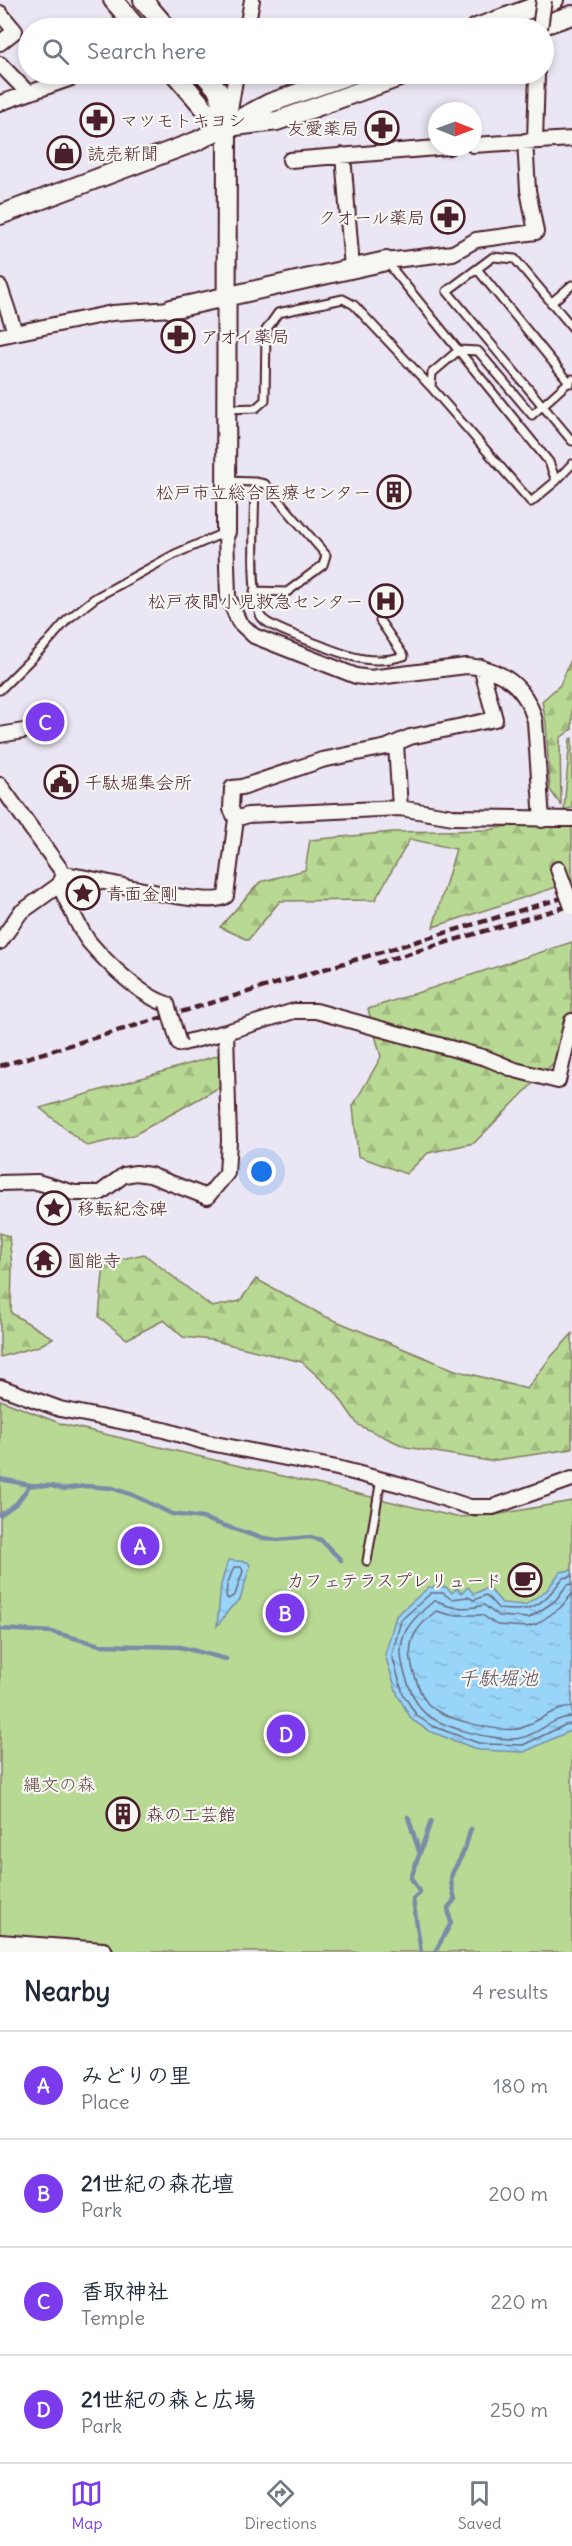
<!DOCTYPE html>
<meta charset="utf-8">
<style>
:root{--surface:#fff;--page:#f2f2f3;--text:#1f2937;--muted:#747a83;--line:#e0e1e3;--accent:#7c3aed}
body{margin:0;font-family:Delius,"Klee One",sans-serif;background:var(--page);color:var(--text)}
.compass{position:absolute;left:428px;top:102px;width:54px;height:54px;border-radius:50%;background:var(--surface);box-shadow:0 3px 9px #0003;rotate:91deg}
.you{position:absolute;left:262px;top:1172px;width:21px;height:21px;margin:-15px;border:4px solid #fff;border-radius:50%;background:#1a73e8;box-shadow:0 0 0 9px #1a73e833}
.badge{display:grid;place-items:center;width:39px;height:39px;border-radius:50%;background:var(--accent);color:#fff;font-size:20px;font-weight:700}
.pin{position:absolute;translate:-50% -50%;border:3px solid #fff;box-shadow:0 2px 6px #0006}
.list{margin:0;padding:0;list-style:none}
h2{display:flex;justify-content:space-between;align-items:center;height:78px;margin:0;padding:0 24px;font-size:26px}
h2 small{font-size:20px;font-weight:400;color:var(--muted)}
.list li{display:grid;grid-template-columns:39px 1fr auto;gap:18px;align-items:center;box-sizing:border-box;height:108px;padding:0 24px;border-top:2px solid var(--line)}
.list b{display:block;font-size:22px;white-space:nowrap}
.list p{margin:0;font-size:20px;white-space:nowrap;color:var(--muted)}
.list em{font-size:20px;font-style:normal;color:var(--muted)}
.icon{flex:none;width:33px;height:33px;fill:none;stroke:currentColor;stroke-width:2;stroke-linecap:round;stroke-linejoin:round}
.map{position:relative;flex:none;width:572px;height:1952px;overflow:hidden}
.search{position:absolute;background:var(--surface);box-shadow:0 3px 9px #0003;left:18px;right:18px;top:18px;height:66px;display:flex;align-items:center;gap:15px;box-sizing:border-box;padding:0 21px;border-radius:33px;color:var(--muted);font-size:22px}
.sheet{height:510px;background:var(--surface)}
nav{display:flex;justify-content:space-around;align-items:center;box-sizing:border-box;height:84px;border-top:2px solid var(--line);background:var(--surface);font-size:16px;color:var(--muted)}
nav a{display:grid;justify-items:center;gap:3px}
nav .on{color:var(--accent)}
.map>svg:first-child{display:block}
</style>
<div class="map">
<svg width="572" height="1952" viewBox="0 0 572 1952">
<defs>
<pattern id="forest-firs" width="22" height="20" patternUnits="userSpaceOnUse" patternTransform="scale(1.5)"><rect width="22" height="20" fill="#b8d993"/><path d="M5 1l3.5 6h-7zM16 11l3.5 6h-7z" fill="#a0ba7f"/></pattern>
<pattern id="water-ripples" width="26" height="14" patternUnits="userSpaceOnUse" patternTransform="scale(1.5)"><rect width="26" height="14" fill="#98d5f9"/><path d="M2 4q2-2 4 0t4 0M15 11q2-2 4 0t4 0" fill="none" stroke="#84b6d6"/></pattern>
</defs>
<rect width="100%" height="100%" fill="#ebe6f3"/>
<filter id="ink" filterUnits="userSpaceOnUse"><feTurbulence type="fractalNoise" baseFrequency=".0167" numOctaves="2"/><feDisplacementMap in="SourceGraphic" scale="12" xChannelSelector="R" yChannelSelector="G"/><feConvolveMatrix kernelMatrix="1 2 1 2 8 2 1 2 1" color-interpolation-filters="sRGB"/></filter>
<g filter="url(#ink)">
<!-- forest -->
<path fill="url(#forest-firs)" stroke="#817c5f" stroke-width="1.5" d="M572 657V729L560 738 561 805 550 790 546 723 542 701 560 685Z
M572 813V882L433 927 456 849 410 839 375 900 280 901 248 940 220 927 260 882 305 870 310 840 393 832 489 830Z
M572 942V1044L474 1143 428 1153 406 1174 358 1156 353 1106 381 1057 368 1009Z
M219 1055 220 1087 134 1135 87 1146 40 1108Z
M0 1233 9 1236 12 1267 11 1313 53 1338 39 1346 0 1357Z
M144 1254 212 1307 240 1301 256 1279 324 1316 455 1370 527 1389 550 1358 572 1334V1449L489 1461 406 1447 358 1425 336 1393 302 1362 211 1340 183 1337 164 1320 127 1339 99 1317 104 1263Z"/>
<!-- green -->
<path fill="#b8d993" stroke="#817c5f" stroke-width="1.5" d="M572 738V808L564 810 570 739Z
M0 1400 62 1424 456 1517 494 1515 572 1501V1952H0Z"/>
<!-- water -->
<path fill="url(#water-ripples)" stroke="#798ca7" stroke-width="1.5" d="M228 1560 248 1562 250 1566 240 1600C228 1607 226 1616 217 1626L221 1585Z
M572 1570V1730L524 1752 479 1750 429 1731 412 1720 398 1696 385 1655 396 1616 429 1587H446L452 1593 457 1588 462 1593 468 1587 474 1594 488 1587 502 1603 525 1605 547 1590 560 1572Z"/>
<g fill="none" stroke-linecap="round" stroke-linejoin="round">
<!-- shore -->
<path stroke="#69687d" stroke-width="1.5" d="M234 1567H241L243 1571 235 1595 228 1599 226 1596 227 1585Z
M572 1576 563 1578C544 1603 533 1614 499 1609L486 1595 474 1600 468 1597 451 1599 443 1593H431L401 1620 392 1655 403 1694 417 1716 432 1726 481 1744 523 1745 565 1725 572 1724
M572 1584 567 1585 555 1601 529 1618 498 1616 484 1605C475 1608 458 1609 448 1606 442 1604 441 1600 434 1601 409 1621 394 1638 404 1671 408 1684 412 1697 421 1709 435 1727 499 1743 521 1738 539 1734 553 1717 572 1717
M572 1594 560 1608 537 1624 527 1627 497 1625 482 1615H451L436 1611C415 1628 405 1642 413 1670 417 1682 420 1695 428 1704 442 1719 501 1734 521 1728 538 1722 553 1708 572 1707"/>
<!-- stream -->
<path stroke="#798ca7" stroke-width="4.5" d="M0 1479 30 1485 52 1486 63 1489 85 1486 112 1488 133 1495 172 1514 202 1518 258 1537 277 1540 310 1537 321 1540 341 1560
M0 1515 17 1503 30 1485
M0 1629 52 1632 100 1645 180 1647 226 1659
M408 1817 419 1851
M421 1952 413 1899 420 1893 411 1878 431 1821
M435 1952 451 1923 448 1908 455 1899C447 1870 452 1877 463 1853 467 1845 468 1836 471 1829"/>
<!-- lane casing -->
<g stroke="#4a1f2b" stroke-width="11">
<path id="lane" d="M386 261 549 462 556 481 531 502 431 387 432 373 459 350 478 351 532 415 572 379
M477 269 570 383
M551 303 572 285
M572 327 515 259 493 257 447 291 572 441
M228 409 256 408 265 400 266 330 278 313 343 299 354 305 431 387
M226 481 255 482C255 507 249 603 262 618 270 628 311 641 325 647 353 658 373 665 404 656L380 621
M556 481 572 464
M254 591 287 592 323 565 326 555 265 484 255 482
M0 690 47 643 67 620 95 598 175 554 226 532
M367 1561 381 1479"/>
</g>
<!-- street casing -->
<g stroke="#4a1f2b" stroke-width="18">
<path id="street" d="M0 13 15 31 0 43
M247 28 252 0
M0 64 28 93
M0 103 83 74
M228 122 236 74
M535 140 537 74
M473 145 572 139
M343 155 352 268
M290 160 449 147
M386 261 453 253 476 240 536 232 528 190 525 141
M0 287 15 332
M0 336 112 313 171 309
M226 532 228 597 239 622 254 636 356 676 370 678 466 666C501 668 526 686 535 721L542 820
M0 735 29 730
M396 744 400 808
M0 785 64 874C92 877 210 910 226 896L236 819 248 815 400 808 453 817 572 819
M236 819 231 809 232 788 242 787 322 760 387 747 410 737 495 719 481 667
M558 869 565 888
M59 885C69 903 77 927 90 943 108 964 141 996 167 1004
M0 942 20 913 59 885 62 879
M226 1032 294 1011H316L486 1058 515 1070 558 1081 572 1021
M0 1183 37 1182 74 1193H100L124 1175 136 1173 150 1175 207 1197 227 1173 229 1141 226 1032 179 1044
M0 1387 60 1409 164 1430 205 1442 337 1468 402 1485 470 1507H493L572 1479"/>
</g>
<!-- secondary casing -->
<g stroke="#4a1f2b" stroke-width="22">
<path id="secondary" d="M113 0 137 28
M143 0 167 28
M476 28 554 0
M534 28 572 15
M175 74 206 110 227 127 277 121 408 74
M204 74 218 90 227 127 226 532
M0 215 197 141 270 103 352 74
M171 309 386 261
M0 1944 103 1952"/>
</g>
<!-- lane -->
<use href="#lane" stroke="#f6f6f2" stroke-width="7"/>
<!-- street -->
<use href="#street" stroke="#f6f6f2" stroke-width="14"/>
<!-- secondary -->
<use href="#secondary" stroke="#f6f6f2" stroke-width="18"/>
<!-- rail -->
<path stroke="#4a1f2b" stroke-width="4.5" stroke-dasharray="9 4.5" stroke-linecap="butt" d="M377 963 572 905
M0 1066 572 895"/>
<!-- street-bridge casing -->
<g stroke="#4a1f2b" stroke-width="18" stroke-linecap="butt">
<path id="street-bridge" d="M540 28 544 0
M565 888 572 907
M167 1004 179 1044"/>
</g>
<!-- street-bridge -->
<use href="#street-bridge" stroke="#f6f6f2" stroke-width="14"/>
</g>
</g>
<!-- icons -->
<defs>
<g id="pharmacy-ring" transform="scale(1.725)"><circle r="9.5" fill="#f6f6f2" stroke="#4a1f2b" stroke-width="1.5"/><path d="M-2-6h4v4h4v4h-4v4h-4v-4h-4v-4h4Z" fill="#4a1f2b"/></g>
<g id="shop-ring" transform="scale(1.725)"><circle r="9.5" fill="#f6f6f2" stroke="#4a1f2b" stroke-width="1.5"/><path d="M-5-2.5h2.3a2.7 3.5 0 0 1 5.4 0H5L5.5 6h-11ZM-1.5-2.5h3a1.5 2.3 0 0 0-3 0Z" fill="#4a1f2b"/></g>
<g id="building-ring" transform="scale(1.725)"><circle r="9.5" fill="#f6f6f2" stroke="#4a1f2b" stroke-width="1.5"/><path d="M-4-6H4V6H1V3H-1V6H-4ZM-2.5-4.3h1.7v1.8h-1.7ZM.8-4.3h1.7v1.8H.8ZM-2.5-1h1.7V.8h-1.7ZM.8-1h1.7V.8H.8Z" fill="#4a1f2b"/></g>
<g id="hospital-ring" transform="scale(1.725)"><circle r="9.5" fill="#f6f6f2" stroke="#4a1f2b" stroke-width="1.5"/><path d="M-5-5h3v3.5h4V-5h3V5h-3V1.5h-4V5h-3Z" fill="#4a1f2b"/></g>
<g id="civic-ring" transform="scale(1.725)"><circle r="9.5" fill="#f6f6f2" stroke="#4a1f2b" stroke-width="1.5"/><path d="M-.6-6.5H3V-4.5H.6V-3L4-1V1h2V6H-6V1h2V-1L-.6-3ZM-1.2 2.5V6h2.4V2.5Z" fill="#4a1f2b"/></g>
<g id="sight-ring" transform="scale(1.725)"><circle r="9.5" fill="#f6f6f2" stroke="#4a1f2b" stroke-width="1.5"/><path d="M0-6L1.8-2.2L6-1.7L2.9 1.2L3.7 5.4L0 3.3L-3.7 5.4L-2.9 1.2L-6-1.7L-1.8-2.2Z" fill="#4a1f2b"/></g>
<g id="temple-ring" transform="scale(1.725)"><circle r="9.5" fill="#f6f6f2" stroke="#4a1f2b" stroke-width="1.5"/><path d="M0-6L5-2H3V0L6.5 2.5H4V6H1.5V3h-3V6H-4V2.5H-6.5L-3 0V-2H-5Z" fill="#4a1f2b"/></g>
<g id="cafe-ring" transform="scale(1.725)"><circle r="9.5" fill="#f6f6f2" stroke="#4a1f2b" stroke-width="1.5"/><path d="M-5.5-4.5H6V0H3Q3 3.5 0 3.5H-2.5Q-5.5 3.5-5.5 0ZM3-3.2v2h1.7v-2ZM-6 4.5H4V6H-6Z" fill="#4a1f2b"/></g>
</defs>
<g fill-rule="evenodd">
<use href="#pharmacy-ring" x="97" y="120"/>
<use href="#pharmacy-ring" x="382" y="128"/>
<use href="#shop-ring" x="64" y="153"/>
<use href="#pharmacy-ring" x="448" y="217"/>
<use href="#pharmacy-ring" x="178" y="336"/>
<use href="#building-ring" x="394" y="492"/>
<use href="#hospital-ring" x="386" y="601"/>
<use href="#civic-ring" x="61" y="782"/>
<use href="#sight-ring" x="83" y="893"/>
<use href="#sight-ring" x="54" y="1208"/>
<use href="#temple-ring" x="44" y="1260"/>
<use href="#cafe-ring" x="525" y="1580"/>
<use href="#building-ring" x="123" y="1814"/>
</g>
<g text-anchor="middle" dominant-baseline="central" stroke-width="4.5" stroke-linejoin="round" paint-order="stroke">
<!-- poi labels -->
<g font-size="18" fill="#4a1f2b" stroke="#f6f6f2" text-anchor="start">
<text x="120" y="120">マツモトキヨシ</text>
<text x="359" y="128" text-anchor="end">友愛薬局</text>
<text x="87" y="153">読売新聞</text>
<text x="425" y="217" text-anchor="end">クオール薬局</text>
<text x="201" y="336">アオイ薬局</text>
<text x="371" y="492" text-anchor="end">松戸市立総合医療センター</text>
<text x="363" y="601" text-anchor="end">松戸夜間小児救急センター</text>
<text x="84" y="782">千駄堀集会所</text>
<text x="106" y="893">青面金剛</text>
<text x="77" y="1208">移転紀念碑</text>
<text x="67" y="1260">圓能寺</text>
<text x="502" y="1580" text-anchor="end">カフェテラスプレリュード</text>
<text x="146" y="1814">森の工芸館</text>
</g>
<!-- park labels -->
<g font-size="18" fill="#664e45" stroke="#f6f6f2">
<text x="59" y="1784">縄文の森</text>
</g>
<!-- water labels -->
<g font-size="20" font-style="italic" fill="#5e4c5e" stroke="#f6f6f2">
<text x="498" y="1677">千駄堀池</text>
</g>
</g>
</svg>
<svg class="compass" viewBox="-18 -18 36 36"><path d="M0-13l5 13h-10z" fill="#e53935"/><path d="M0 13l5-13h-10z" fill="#747a83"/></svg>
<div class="you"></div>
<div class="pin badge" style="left:140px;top:1546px">A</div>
<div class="pin badge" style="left:285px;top:1613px">B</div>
<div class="pin badge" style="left:45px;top:722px">C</div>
<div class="pin badge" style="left:286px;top:1734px">D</div>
<div class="search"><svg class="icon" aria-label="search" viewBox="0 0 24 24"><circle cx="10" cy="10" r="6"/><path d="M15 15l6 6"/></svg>Search here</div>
</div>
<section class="sheet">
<h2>Nearby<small>4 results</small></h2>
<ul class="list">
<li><span class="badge">A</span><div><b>みどりの里</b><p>Place</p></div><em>180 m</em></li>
<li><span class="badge">B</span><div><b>21世紀の森花壇</b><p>Park</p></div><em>200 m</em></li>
<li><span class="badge">C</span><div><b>香取神社</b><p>Temple</p></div><em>220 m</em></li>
<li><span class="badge">D</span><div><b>21世紀の森と広場</b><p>Park</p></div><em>250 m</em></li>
</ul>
</section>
<nav>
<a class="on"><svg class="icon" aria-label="map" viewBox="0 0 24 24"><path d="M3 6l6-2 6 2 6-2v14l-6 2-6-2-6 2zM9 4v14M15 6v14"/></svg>Map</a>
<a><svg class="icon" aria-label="directions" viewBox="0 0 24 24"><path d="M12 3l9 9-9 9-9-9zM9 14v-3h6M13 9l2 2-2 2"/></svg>Directions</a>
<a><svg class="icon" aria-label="saved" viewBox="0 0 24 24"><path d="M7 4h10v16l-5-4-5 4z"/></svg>Saved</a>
</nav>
